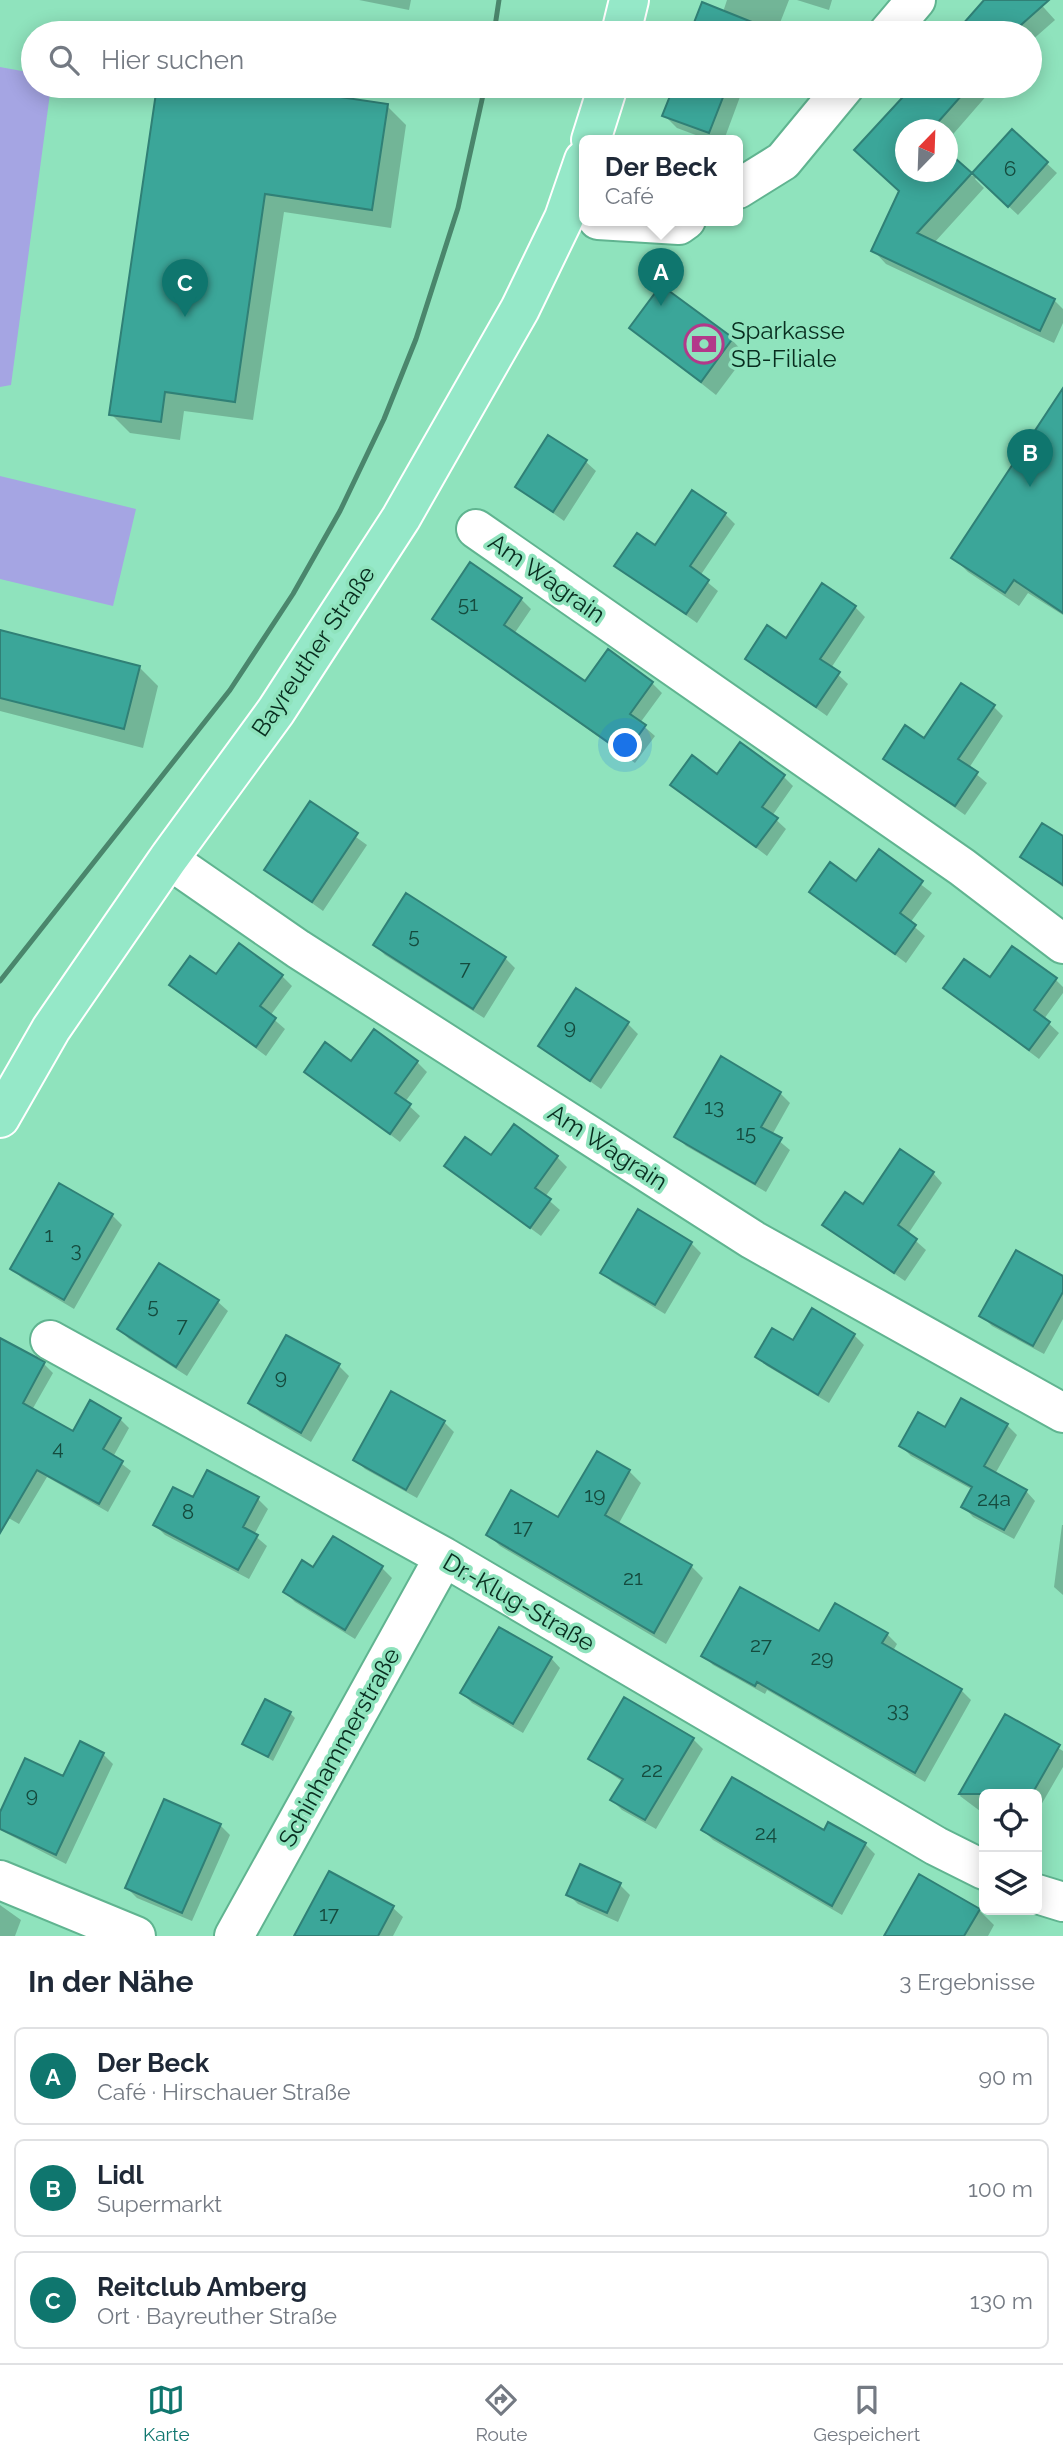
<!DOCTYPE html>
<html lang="de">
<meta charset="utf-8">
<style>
:root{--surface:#fff;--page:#f6f6f7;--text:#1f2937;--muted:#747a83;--line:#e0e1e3;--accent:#0f766e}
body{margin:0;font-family:Raleway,sans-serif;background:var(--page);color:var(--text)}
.controls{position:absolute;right:21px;bottom:21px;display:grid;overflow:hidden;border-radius:10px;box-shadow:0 4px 18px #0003}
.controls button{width:63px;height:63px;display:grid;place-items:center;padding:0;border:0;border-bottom:2px solid var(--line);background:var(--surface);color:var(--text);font:35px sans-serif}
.compass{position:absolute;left:895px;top:119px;width:63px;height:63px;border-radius:50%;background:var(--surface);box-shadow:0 4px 18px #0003;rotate:23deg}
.you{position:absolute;left:626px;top:746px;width:24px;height:24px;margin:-18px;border:5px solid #fff;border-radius:50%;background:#1a73e8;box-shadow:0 0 0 10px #1a73e833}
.badge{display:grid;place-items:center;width:46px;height:46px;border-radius:50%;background:var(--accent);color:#fff;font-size:23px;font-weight:700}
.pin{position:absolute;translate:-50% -58px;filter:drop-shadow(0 2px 4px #0008)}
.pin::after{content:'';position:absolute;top:37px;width:24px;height:21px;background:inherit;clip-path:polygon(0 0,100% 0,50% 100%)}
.popup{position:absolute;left:579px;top:135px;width:164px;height:91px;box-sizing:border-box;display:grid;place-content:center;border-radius:10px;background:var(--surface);filter:drop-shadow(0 2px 5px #0005);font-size:23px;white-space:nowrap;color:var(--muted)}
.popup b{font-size:26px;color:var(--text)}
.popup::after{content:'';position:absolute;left:50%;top:100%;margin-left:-14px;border:14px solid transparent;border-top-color:var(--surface)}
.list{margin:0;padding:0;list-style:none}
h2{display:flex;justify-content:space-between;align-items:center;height:91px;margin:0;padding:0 28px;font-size:30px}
h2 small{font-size:23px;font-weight:400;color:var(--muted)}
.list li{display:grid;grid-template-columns:46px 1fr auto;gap:21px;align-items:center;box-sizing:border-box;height:98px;margin:0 14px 14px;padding:0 14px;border:2px solid var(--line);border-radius:10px}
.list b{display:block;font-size:26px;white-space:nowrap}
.list p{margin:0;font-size:23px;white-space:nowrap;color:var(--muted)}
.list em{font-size:23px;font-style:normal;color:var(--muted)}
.icon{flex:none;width:38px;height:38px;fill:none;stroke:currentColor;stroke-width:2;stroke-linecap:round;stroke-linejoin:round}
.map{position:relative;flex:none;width:1063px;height:1936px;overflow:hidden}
.search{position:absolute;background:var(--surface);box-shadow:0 4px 18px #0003;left:21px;right:21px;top:21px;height:77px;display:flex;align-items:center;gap:18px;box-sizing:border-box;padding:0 24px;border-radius:38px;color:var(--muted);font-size:26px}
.sheet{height:427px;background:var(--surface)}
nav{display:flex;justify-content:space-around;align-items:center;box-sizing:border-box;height:98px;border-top:2px solid var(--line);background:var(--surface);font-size:19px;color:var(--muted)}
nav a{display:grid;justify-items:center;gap:4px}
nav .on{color:var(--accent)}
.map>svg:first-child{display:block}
</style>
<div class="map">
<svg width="1063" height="1936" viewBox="0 0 1063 1936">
<rect width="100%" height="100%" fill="#8fe3bd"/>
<!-- green -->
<path fill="#a5a5e3" d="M0 67 33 73V86H51L11 385 0 387Z
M0 476 136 509 113 606 0 579Z"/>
<!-- shadow -->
<path fill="#0003" d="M359 0H411L409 10Z
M727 0H789L776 33H693L703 5 723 12Z
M797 0H832L829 10Z
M989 0H1037L1055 20 1030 42V33H957Z
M159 86H253L387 106 406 125 391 228 284 212 253 420 184 411 180 440 130 433 111 414Z
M675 86H744L724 140H709L677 128 664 115Z
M916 86H995L948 140V130H906V172H948V154L972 176 1012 131 1057 173 1018 215 977 177 975 179 984 188 934 243 1054 300 1063 309V323L1054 343 886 264 873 250 901 191 857 150Z
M631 328 732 340 746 355 716 395Z
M1063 418V615L1028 593 1019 606 968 572 954 558Z
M586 462 596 471 564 521 517 487Z
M725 514 735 524 700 576 718 591 697 623 617 566Z
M521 599 531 609 514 634 586 683H652L662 693 640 723 655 736 635 763 434 619Z
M855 607 865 617 831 668 848 684 827 716 747 659Z
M0 632 139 667 158 686 143 748 0 711Z
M993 706 1003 716 969 768 987 783 965 815 885 758Z
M783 776 793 786 772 816 786 829 767 856 673 785Z
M310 804 367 845 323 911 266 870Z
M1063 835V887L1022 856Z
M879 852 932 893 910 923 925 936 906 963 812 892 856 883Z
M406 895 505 958 515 968 484 1018 385 955 375 945Z
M216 976H282L292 986 270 1016 285 1029 266 1056 171 985Z
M990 980H1056L1063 987V993L1044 1019 1059 1033 1039 1059 945 988Z
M628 1024 638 1034 601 1089 540 1046Z
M417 1062 427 1072 405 1102 420 1116 400 1142 306 1071 351 1063Z
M780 1093 790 1103 772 1135 790 1150 766 1192 686 1146 676 1136Z
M557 1157 567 1167 545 1197 560 1210 541 1236 446 1166 491 1158Z
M933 1173 942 1183 908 1234 926 1250 905 1281 824 1225Z
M638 1212 691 1243 701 1253 665 1314 612 1282 602 1272Z
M112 1215 122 1225 74 1309 22 1278 12 1269Z
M1063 1278V1319L1044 1354 992 1326 982 1316Z
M218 1302 228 1311 187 1376 129 1339 119 1329Z
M854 1335 864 1345 829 1403 767 1366 757 1357Z
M0 1340 44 1364 53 1373 32 1410 74 1434 120 1419 129 1428 113 1457 131 1471 108 1512 47 1477 19 1524 0 1513Z
M339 1366 349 1376 311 1442 260 1412 250 1403Z
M444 1422 454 1432 417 1498 365 1469 355 1459Z
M1007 1425 1017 1435 995 1474 1026 1491 1035 1501 1014 1539 973 1517 964 1507 973 1490 911 1456 901 1446Z
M629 1471 641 1483 618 1525 691 1566 703 1578 666 1644 500 1546 489 1535 559 1520Z
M258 1499 268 1509 254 1535 267 1546 249 1579 165 1535 155 1525 194 1500Z
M1062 1525H1063V1595L1054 1587Z
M333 1538 382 1568 392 1578 355 1639 295 1602 285 1592 314 1570Z
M836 1605 887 1634 897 1644 893 1651 961 1690 971 1700 925 1782 767 1690 765 1694 713 1665 703 1655 819 1634Z
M551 1658 560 1668 523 1733 472 1703 462 1693Z
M290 1713 295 1718 273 1761 244 1743Z
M1006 1716 1063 1751V1767L1037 1812V1794H984V1814L960 1796Z
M693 1739 703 1749 656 1829 622 1810 612 1800 623 1782 590 1759Z
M103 1754 113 1764 66 1864 0 1830V1816Z
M220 1825 230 1835 192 1921 137 1898 127 1888Z
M703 1830 865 1844 875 1854 842 1915 713 1840Z
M581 1867 620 1885 630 1895 618 1922 578 1904 568 1894Z
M0 1905 21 1920 15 1936H0Z
M393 1908 403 1917 393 1936H296Z
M979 1910 994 1925 988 1936H889Z"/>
<!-- building -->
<path fill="#3ba699" stroke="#308076" stroke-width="2" d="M984 0H1049L1012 33H955Z
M702 2 777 32 776 33H690Z
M157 86H265L388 104 372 210 265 194 235 402 165 392 161 422 109 415Z
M674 86H709L725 92 709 133 662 116Z
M913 86H970L931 130H906V172H948V152L972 173 917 233 1055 299 1040 331 871 251 899 191 854 150Z
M1012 129 1048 162 1008 207 972 173Z
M661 285 733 338 701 382 629 328Z
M1063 388V613L1014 580 1005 593 951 558Z
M548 435 587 460 553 512 515 487Z
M692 490 726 513 690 566 709 580 686 614 614 566 637 533 655 545Z
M470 562 522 598 504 625 585 681 608 649 653 682 630 714 646 725 625 754 432 619Z
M822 583 856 606 820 659 840 672 816 707 745 659 767 625 786 638Z
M0 630 140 666 124 729 0 698Z
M961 683 995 705 958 759 978 772 955 806 883 759 905 725 924 738Z
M740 742 785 775 762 807 778 818 756 847 670 785 692 755 717 774Z
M310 801 358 833 312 902 264 870Z
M1042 823 1063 836V885L1020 857Z
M879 849 923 881 900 913 916 925 895 954 809 892 830 862 856 881Z
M406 893 506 957 473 1009 373 945Z
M239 943 283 975 260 1006 276 1018 256 1047 169 985 190 956 216 974Z
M1012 946 1057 978 1034 1010 1050 1022 1029 1050 943 988 964 959 990 977Z
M576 988 629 1022 590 1081 538 1046Z
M374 1029 418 1061 395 1093 411 1104 390 1134 304 1072 325 1042 351 1061Z
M721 1056 781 1092 761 1127 782 1138 755 1184 674 1137Z
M514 1124 558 1156 535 1188 551 1199 530 1228 444 1166 465 1137 491 1155Z
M900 1149 934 1172 898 1225 917 1239 894 1273 822 1225 845 1192 863 1204Z
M59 1183 113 1214 64 1300 10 1269Z
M638 1209 692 1242 655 1305 600 1273Z
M1016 1250 1063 1276V1292L1033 1346 979 1316Z
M159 1263 219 1300 176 1367 117 1329Z
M812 1308 855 1334 818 1395 755 1357 772 1328 793 1340Z
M286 1335 340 1364 301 1433 248 1403Z
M0 1338 45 1362 23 1403 73 1431 90 1400 121 1418 103 1449 123 1461 99 1504 37 1470 0 1533Z
M391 1391 445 1421 406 1490 353 1460Z
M961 1398 1008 1424 984 1466 1027 1490 1004 1530 961 1507 972 1487 899 1446 918 1412 945 1427Z
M597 1451 630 1470 605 1515 692 1565 654 1633 486 1535 511 1490 558 1517Z
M207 1470 259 1497 243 1527 258 1535 238 1570 153 1525 173 1487 193 1497Z
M333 1536 383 1566 345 1630 283 1592 302 1560 313 1567Z
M740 1587 819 1631 835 1603 888 1633 882 1643 962 1689 915 1773 757 1682 755 1686 701 1656Z
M499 1627 552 1657 513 1724 460 1693Z
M624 1697 694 1738 645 1820 610 1800 623 1779 588 1759Z
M265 1699 291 1712 268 1757 242 1744Z
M1005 1714 1060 1745 1032 1794H959Z
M80 1741 104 1753 56 1855 0 1829V1812L25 1758 63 1776Z
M732 1777 824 1830 828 1822 866 1843 832 1906 701 1830Z
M164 1799 221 1824 182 1913 125 1888Z
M580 1864 621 1883 607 1913 566 1895Z
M329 1871 394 1906 378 1936H294Z
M919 1874 980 1909 964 1936H884Z"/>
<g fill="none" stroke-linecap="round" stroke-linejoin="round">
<!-- minor casing -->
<g stroke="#60b490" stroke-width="42">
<path id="minor" d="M476 529 962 867 1063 944
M168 859 298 949 753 1240 1063 1413
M50 1340 444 1557 936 1846 984 1870
M0 1880 136 1936
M1037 1894 1063 1902
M234 1936 444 1557"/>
</g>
<!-- tertiary casing -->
<g stroke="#60b490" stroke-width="42">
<path id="tertiary" d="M888 33 916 0
M738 189 783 161 845 86
M598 220 679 225 686 220"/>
</g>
<!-- primary casing -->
<g stroke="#fff" stroke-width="42">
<path id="primary" d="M621 33 629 0
M591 140 608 86
M0 1118 51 1029 168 859 276 711 401 518 520 309 564 218 584 160"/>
</g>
<!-- minor -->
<use href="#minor" stroke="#fff" stroke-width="38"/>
<!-- tertiary -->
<use href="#tertiary" stroke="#fff" stroke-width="38"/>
<!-- primary -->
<use href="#primary" stroke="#95e8c8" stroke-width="38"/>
<!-- rail -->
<path stroke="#4a866c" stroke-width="5" d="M494 33 499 0
M0 981 230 690 293 594 340 511 384 419 416 339 458 208 485 86"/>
</g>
<!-- icons -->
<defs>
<g id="bank-ring" transform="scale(2.0125)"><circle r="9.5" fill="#8fe3bd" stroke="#b3388a" stroke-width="1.5"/><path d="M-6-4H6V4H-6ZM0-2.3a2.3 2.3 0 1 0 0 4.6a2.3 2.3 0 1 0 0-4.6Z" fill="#b3388a"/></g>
</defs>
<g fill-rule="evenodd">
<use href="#bank-ring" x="704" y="344"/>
</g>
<g text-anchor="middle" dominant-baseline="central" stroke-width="7" stroke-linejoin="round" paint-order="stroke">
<!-- number labels -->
<g font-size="21" fill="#154b3e">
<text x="1010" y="168">6</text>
<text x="468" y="603">51</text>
<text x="414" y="935">5</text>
<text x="465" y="967">7</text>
<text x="570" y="1026">9</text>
<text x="714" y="1106">13</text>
<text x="746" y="1132">15</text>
<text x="49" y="1234">1</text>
<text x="76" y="1249">3</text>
<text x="153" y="1305">5</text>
<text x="182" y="1324">7</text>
<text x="281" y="1376">9</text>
<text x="58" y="1447">4</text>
<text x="595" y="1494">19</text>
<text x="994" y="1498">24a</text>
<text x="188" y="1511">8</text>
<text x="523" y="1526">17</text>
<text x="633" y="1577">21</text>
<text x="761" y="1644">27</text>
<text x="822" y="1657">29</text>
<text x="898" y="1709">33</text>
<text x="652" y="1769">22</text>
<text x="32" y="1794">9</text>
<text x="766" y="1832">24</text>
<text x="329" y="1913">17</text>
</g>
<!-- poi labels -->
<g font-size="24" fill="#082d1f" stroke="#8fe3bd" text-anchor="start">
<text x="731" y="330">Sparkasse<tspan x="731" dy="28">SB-Filiale</tspan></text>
</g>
<!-- street labels -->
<g font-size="24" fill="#082d1f" stroke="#8fe3bd">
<text transform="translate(547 578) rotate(35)">Am Wagrain</text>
<text transform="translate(313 651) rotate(-56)">Bayreuther Straße</text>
<text transform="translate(608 1147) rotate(33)">Am Wagrain</text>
<text transform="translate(519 1602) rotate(30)">Dr.-Klug-Straße</text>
<text transform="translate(339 1747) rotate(-61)">Schinhammerstraße</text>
</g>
</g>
</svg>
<div class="controls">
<button><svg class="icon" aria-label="locate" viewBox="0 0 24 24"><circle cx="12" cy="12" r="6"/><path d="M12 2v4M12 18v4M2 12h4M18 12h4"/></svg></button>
<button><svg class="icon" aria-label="layers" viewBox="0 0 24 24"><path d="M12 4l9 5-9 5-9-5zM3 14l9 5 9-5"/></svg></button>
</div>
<svg class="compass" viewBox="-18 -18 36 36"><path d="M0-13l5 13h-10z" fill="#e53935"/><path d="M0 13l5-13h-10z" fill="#747a83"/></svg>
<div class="you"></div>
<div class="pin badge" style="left:661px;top:306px">A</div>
<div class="popup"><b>Der Beck</b>Café</div>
<div class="pin badge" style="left:1030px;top:487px">B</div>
<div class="pin badge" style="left:185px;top:317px">C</div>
<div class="search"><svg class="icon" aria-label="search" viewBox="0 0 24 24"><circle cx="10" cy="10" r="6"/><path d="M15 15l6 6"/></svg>Hier suchen</div>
</div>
<section class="sheet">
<h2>In der Nähe<small>3 Ergebnisse</small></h2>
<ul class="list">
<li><span class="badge">A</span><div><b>Der Beck</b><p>Café · Hirschauer Straße</p></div><em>90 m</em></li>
<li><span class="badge">B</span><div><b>Lidl</b><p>Supermarkt</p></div><em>100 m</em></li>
<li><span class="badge">C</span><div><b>Reitclub Amberg</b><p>Ort · Bayreuther Straße</p></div><em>130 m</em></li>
</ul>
</section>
<nav>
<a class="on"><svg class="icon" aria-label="map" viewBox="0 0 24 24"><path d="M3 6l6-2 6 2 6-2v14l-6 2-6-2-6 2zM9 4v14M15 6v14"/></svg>Karte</a>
<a><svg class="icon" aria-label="directions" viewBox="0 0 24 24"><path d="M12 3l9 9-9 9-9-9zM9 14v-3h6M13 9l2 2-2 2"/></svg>Route</a>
<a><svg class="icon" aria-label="saved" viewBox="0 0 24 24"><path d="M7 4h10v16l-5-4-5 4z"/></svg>Gespeichert</a>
</nav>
